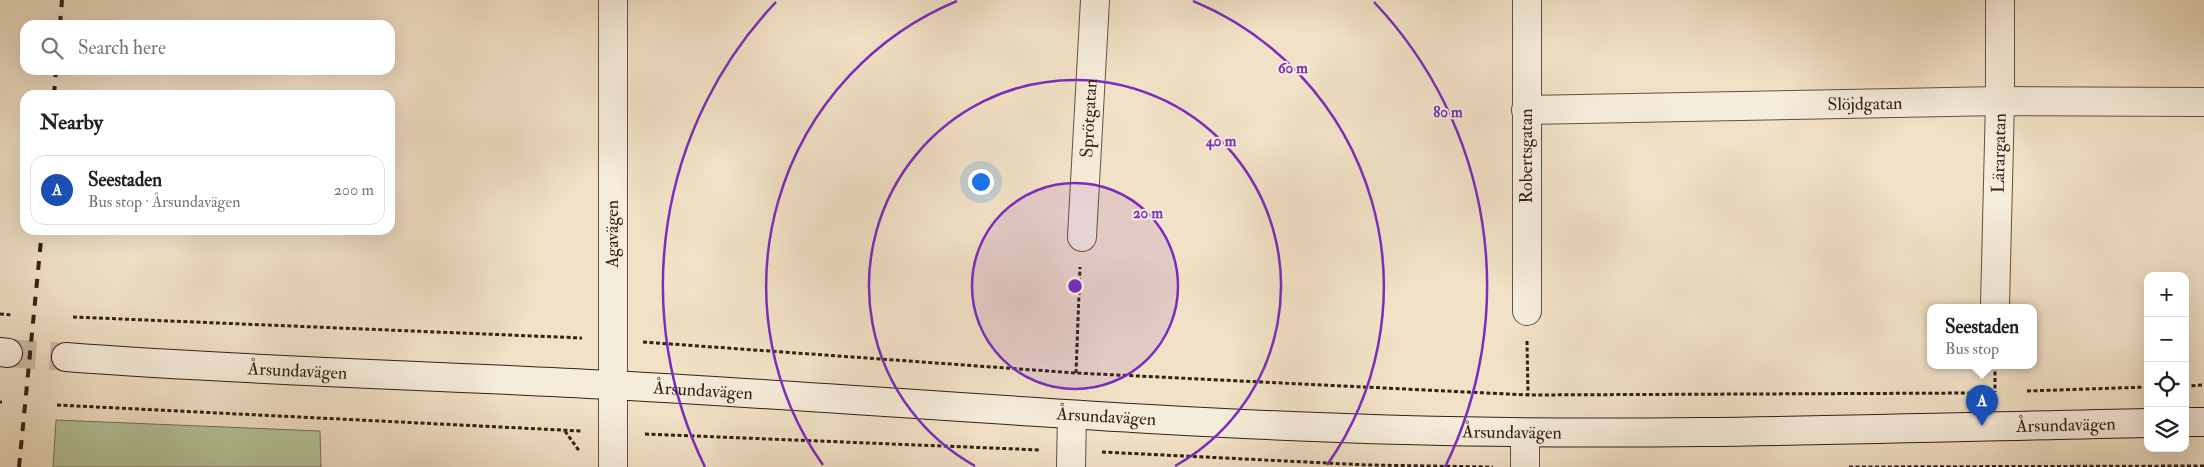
<!DOCTYPE html>
<meta charset="utf-8">
<style>
:root{--surface:#fff;--page:#f6f6f6;--text:#202124;--muted:#757577;--line:#e0e0e0;--accent:#111827}
body{margin:0;font-family:"IM FELL Double Pica",serif;background:var(--page);color:var(--text)}
.controls{position:absolute;right:15px;bottom:15px;display:grid;overflow:hidden;border-radius:10px;box-shadow:0 5px 20px #0002}
.controls button{width:45px;height:45px;display:grid;place-items:center;padding:0;border:0;border-bottom:1px solid var(--line);background:var(--surface);color:var(--text);font:25px sans-serif}
.you{position:absolute;left:980px;top:181px;width:18px;height:18px;margin:-12px;border:4px solid #fff;border-radius:50%;background:#1a73e8;box-shadow:0 0 0 8px #1a73e833}
.badge{display:grid;place-items:center;width:32px;height:32px;border-radius:50%;background:var(--accent);color:#fff;font-size:16px;font-weight:700}
.pin{position:absolute;translate:-50% -41px;filter:drop-shadow(0 1px 2px #0008)}
.pin::after{content:'';position:absolute;top:26px;width:18px;height:15px;background:inherit;clip-path:polygon(0 0,100% 0,50% 100%)}
.popup{position:absolute;left:1927px;top:304px;width:110px;height:65px;box-sizing:border-box;display:grid;place-content:center;border-radius:10px;background:var(--surface);filter:drop-shadow(0 1px 4px #0005);font-size:16px;white-space:nowrap;color:var(--muted)}
.popup b{font-size:19px;color:var(--text)}
.popup::after{content:'';position:absolute;left:50%;top:100%;margin-left:-10px;border:10px solid transparent;border-top-color:var(--surface)}
.list{margin:0;padding:0;list-style:none}
h2{display:flex;justify-content:space-between;align-items:center;height:65px;margin:0;padding:0 20px;font-size:21px}
h2 small{font-size:16px;font-weight:400;color:var(--muted)}
.list li{display:grid;grid-template-columns:32px 1fr auto;gap:15px;align-items:center;box-sizing:border-box;height:70px;margin:0 10px 10px;padding:0 10px;border:1px solid var(--line);border-radius:15px}
.list b{display:block;font-size:19px;white-space:nowrap}
.list p{margin:0;font-size:16px;white-space:nowrap;color:var(--muted)}
.list em{font-size:16px;font-style:normal;color:var(--muted)}
.icon{flex:none;width:28px;height:28px;fill:none;stroke:currentColor;stroke-width:2;stroke-linecap:round;stroke-linejoin:round}
.map{position:relative;flex:none;width:2204px;height:467px;overflow:hidden}
.search{position:absolute;background:var(--surface);box-shadow:0 5px 20px #0002;left:20px;top:20px;width:375px;height:55px;display:flex;align-items:center;gap:12px;box-sizing:border-box;padding:0 18px;border-radius:15px;color:var(--muted);font-size:19px}
.panel{position:absolute;background:var(--surface);box-shadow:0 5px 20px #0002;left:20px;top:90px;width:375px;height:145px;border-radius:15px}
.map>svg:first-child{display:block}
</style>
<div class="map">
<svg width="2204" height="467" viewBox="0 0 2204 467">
<rect width="100%" height="100%" fill="#f1e1c6"/>
<filter id="stains"><feTurbulence type="fractalNoise" baseFrequency=".004" numOctaves="4"/><feColorMatrix values="0 0 0 0 .2 0 0 0 0 .09 0 0 0 0 .02 0 0 0 .5 -.17"/></filter>
<radialGradient id="worn" r=".72"><stop offset=".6" stop-color="#630" stop-opacity="0"/><stop offset="1" stop-color="#630" stop-opacity=".3"/></radialGradient>
<!-- green -->
<path fill="#b4c499" stroke="#727258" d="M56 420 320 431 321 467H53Z"/>
<g fill="none" stroke-linecap="round" stroke-linejoin="round">
<!-- secondary-tunnel -->
<path stroke="#cbbba3" stroke-width="28" stroke-dasharray="28 14" stroke-linecap="butt" d="M8 353 66 357"/>
<!-- street casing -->
<g stroke="#615143" stroke-width="30">
<g id="street">
<path id="s1" d="M1526 110 2000 101 2204 102"/>
<path id="s2" d="M1082 237 1095 0"/>
<path id="s3" d="M1995 305 2000 101V0"/>
<path d="M1527 311V0"/>
<path d="M613 467V0"/>
<path d="M1071 467 1072 415"/>
<path d="M1525 467V433"/>
</g>
</g>
<!-- secondary casing -->
<g stroke="#312117" stroke-width="30">
<g id="secondary">
<path d="M0 352 8 353"/>
<path id="s4" d="M66 357C247 371 429 375 610 385 875 399 1139 423 1404 430 1652 437 1900 428 2148 423"/>
<path d="M2185 422H2204"/>
</g>
</g>
<!-- path -->
<path stroke="#312117" stroke-width="3" stroke-dasharray="4 2.5" stroke-linecap="butt" d="M0 314 12 315
M73 317 582 338
M1527 341 1528 395
M643 342 1076 373 1528 395 1975 393
M1995 365V392
M1076 373 1080 267
M2185 386 2204 385
M2027 391 2148 387
M0 402H2
M57 405 581 431
M565 431 580 452
M645 434 1041 450
M1102 452 1367 465 1493 467
M1849 467 2204 466"/>
<!-- street -->
<use href="#street" stroke="#f6ecda" stroke-width="28"/>
<!-- secondary -->
<use href="#secondary" stroke="#f6ecda" stroke-width="28"/>
<!-- rail -->
<path stroke="#312117" stroke-width="4" stroke-dasharray="9 9" stroke-linecap="butt" d="M60 25 62 0
M54 95 56 70
M19 467 42 230"/>
</g>
<!-- distance rings -->
<circle cx="1075" cy="286" r="103" fill="#7b2cbf" fill-opacity=".12"/>
<g fill="none" stroke="#7b2cbf" stroke-width="2.5">
<circle cx="1075" cy="286" r="103"/>
<path d="M975 466A206 206 0 1 1 1175 466"/>
<path d="M823 465A309 309 0 0 1 957 1M1193 1A309 309 0 0 1 1327 465"/>
<path d="M705 467A412 412 0 0 1 776 2M1374 2A412 412 0 0 1 1445 467"/>
</g>
<g text-anchor="middle" dominant-baseline="central" stroke-width="4" stroke-linejoin="round" paint-order="stroke">
<!-- street labels -->
<g font-size="18" fill="#312117" stroke="#f6ecda">
<text stroke="none"><textPath href="#s1" startOffset="339">Slöjdgatan</textPath></text>
<text stroke="none"><textPath href="#s2" startOffset="119">Sprötgatan</textPath></text>
<text stroke="none"><textPath href="#s3" startOffset="152">Lärargatan</textPath></text>
<text transform="translate(1526 156) rotate(-90)">Robertsgatan</text>
<text transform="translate(612 234) rotate(-90)">Agavägen</text>
<text stroke="none"><textPath href="#s4" startOffset="232">Årsundavägen</textPath></text>
<text stroke="none"><textPath href="#s4" startOffset="638">Årsundavägen</textPath></text>
<text stroke="none"><textPath href="#s4" startOffset="1042">Årsundavägen</textPath></text>
<text stroke="none"><textPath href="#s4" startOffset="2002">Årsundavägen</textPath></text>
<text stroke="none"><textPath href="#s4" startOffset="1448">Årsundavägen</textPath></text>
</g>
</g>
<circle cx="1075" cy="286" r="8" fill="#7b2cbf" stroke="#f6ecda" stroke-width="2.5"/>
<g font-size="15" text-anchor="middle" font-weight="bold" fill="#7b2cbf" stroke="#f6ecda" stroke-width="4" stroke-linejoin="round" paint-order="stroke">
<text x="1293" y="73">60 m</text>
<text x="1448" y="117">80 m</text>
<text x="1221" y="146">40 m</text>
<text x="1148" y="218">20 m</text>
</g>
<rect width="100%" height="100%" filter="url(#stains)"/>
<rect width="100%" height="100%" fill="url(#worn)"/>
</svg>
<div class="controls">
<button>+</button>
<button>−</button>
<button><svg class="icon" aria-label="locate" viewBox="0 0 24 24"><circle cx="12" cy="12" r="6"/><path d="M12 2v4M12 18v4M2 12h4M18 12h4"/></svg></button>
<button><svg class="icon" aria-label="layers" viewBox="0 0 24 24"><path d="M12 4l9 5-9 5-9-5zM3 14l9 5 9-5"/></svg></button>
</div>
<div class="you"></div>
<div class="pin badge" style="left:1982px;top:426px;background:#1a4fb4">A</div>
<div class="popup"><b>Seestaden</b>Bus stop</div>
<div class="search"><svg class="icon" aria-label="search" viewBox="0 0 24 24"><circle cx="10" cy="10" r="6"/><path d="M15 15l6 6"/></svg>Search here</div>
<section class="panel">
<h2>Nearby<small></small></h2>
<ul class="list">
<li><span class="badge" style="background:#1a4fb4">A</span><div><b>Seestaden</b><p>Bus stop · Årsundavägen</p></div><em>200 m</em></li>
</ul>
</section>
</div>
